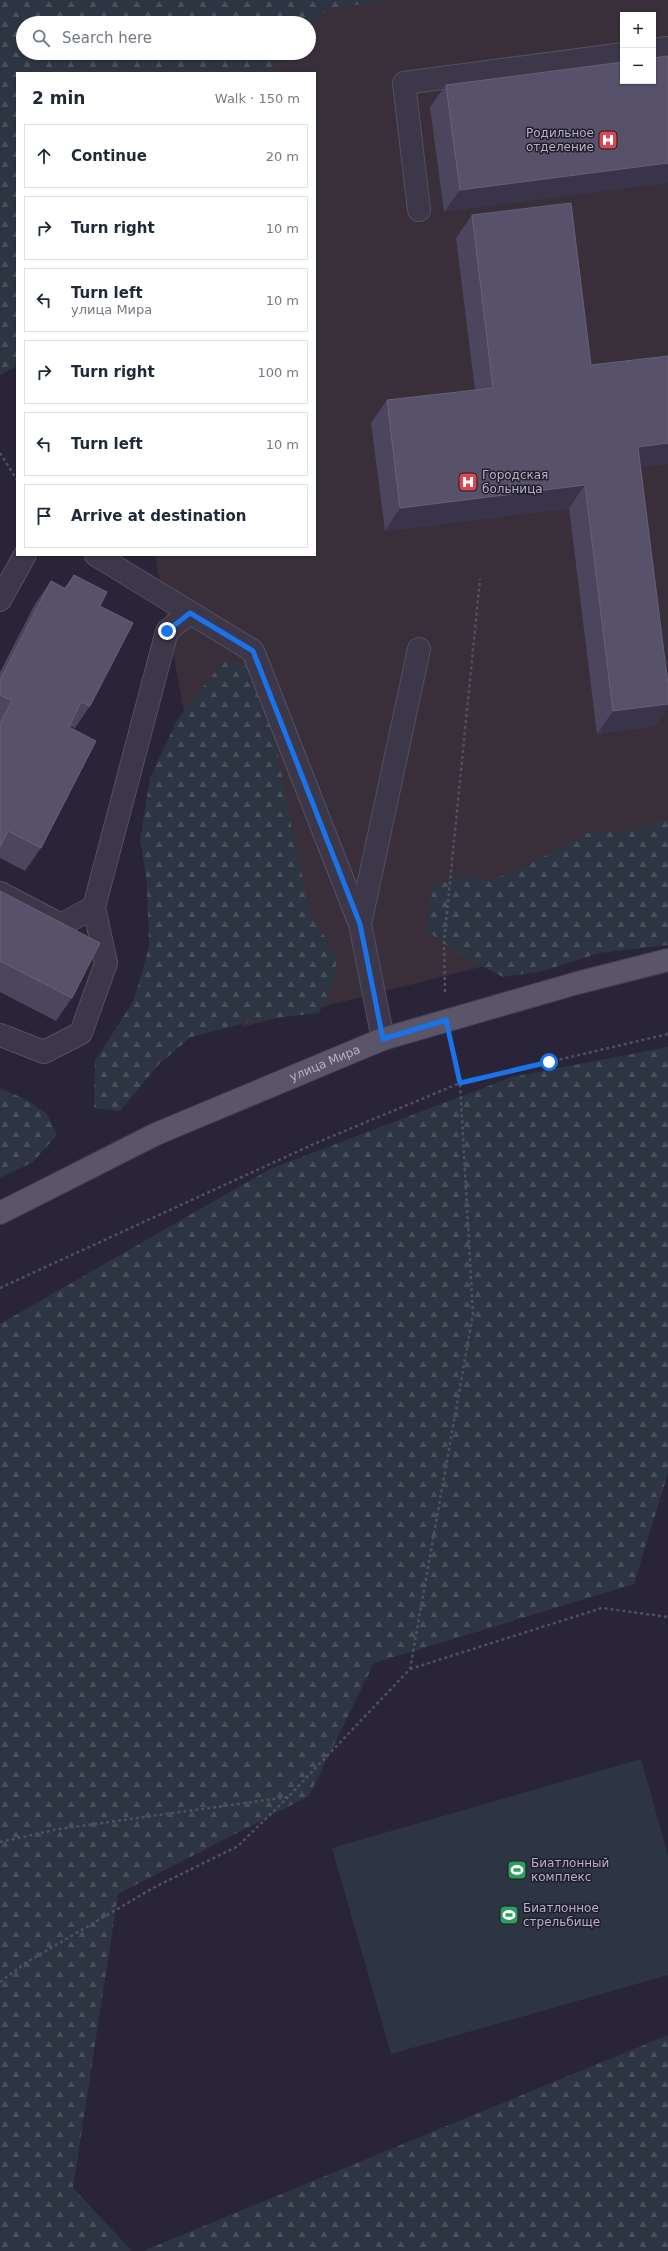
<!DOCTYPE html>
<meta charset="utf-8">
<style>
:root{--surface:#fff;--page:#f2f2f3;--text:#1f2937;--muted:#747a83;--line:#e0e1e3}
body{margin:0;font-family:"DejaVu Sans",sans-serif;background:var(--page);color:var(--text)}
.controls{position:absolute;right:12px;top:12px;display:grid;overflow:hidden;border-radius:0px;box-shadow:0 1px 3px #0004}
.controls button{width:36px;height:36px;display:grid;place-items:center;padding:0;border:0;border-bottom:1px solid var(--line);background:var(--surface);color:var(--text);font:20px sans-serif}
.stop{position:absolute;width:12px;height:12px;margin:-9px;border:3px solid #1a73e8;border-radius:50%;background:#fff}
.stop.end{background:#1a73e8;border-color:#fff;box-shadow:0 1px 4px #0008}
.list{margin:0;padding:0;list-style:none}
h2{display:flex;justify-content:space-between;align-items:center;height:52px;margin:0;padding:0 16px;font-size:17px}
h2 small{font-size:13px;font-weight:400;color:var(--muted)}
.list li{display:grid;grid-template-columns:26px 1fr auto;gap:12px;align-items:center;box-sizing:border-box;height:64px;margin:0 8px 8px;padding:0 8px;border:1px solid var(--line);border-radius:0px}
.list b{display:block;font-size:15px;white-space:nowrap}
.list p{margin:0;font-size:13px;white-space:nowrap;color:var(--muted)}
.list em{font-size:13px;font-style:normal;color:var(--muted)}
.icon{flex:none;width:22px;height:22px;fill:none;stroke:currentColor;stroke-width:2;stroke-linecap:round;stroke-linejoin:round}
.map{position:relative;flex:none;width:668px;height:2251px;overflow:hidden}
.search{position:absolute;background:var(--surface);box-shadow:0 1px 3px #0004;left:16px;top:16px;width:300px;height:44px;display:flex;align-items:center;gap:10px;box-sizing:border-box;padding:0 14px;border-radius:22px;color:var(--muted);font-size:15px}
.panel{position:absolute;background:var(--surface);box-shadow:0 1px 3px #0004;left:16px;top:72px;width:300px;height:484px;border-radius:0px}
.map>svg:first-child{display:block}
</style>
<div class="map">
<svg width="668" height="2251" viewBox="0 0 668 2251">
<defs>
<pattern id="forest-firs" width="22" height="20" patternUnits="userSpaceOnUse"><rect width="22" height="20" fill="#2d3542"/><path d="M5 1l3.5 6h-7zM16 11l3.5 6h-7z" fill="#49505c"/></pattern>
</defs>
<rect width="100%" height="100%" fill="#292438"/>
<!-- medical -->
<path fill="#382f3b" fill-rule="evenodd" d="M369 0H668V920L242 1027 155 555H315V73H66L79 53H309V23H243ZM623 15H653V81H623Z"/>
<!-- forest -->
<path fill="url(#forest-firs)" d="M0 0H391L328 9 309 25V23H23V53H275L273 55 276 73H17V366L0 375Z
M227 660 248 667 274 734 293 835 311 916 337 955 334 982 319 1013 257 1020 191 1037 159 1064 120 1111 94 1108 95 1061 134 1000 149 947 147 882 140 840 150 778 177 720 214 673Z
M668 819V945L599 953 543 971 503 977 460 955 426 930 433 886 465 876 492 880 528 865 591 831H634Z
M668 1047V1473L634 1584 374 1663 309 1796 118 1894 73 2188 132 2251H0V1324L270 1169 512 1077Z
M0 1088 27 1100 47 1114 57 1135 33 1162 0 1178Z
M668 2035V2251H143Z"/>
<!-- green -->
<path fill="#2d3542" d="M641 1759 668 1855V1975L391 2054 332 1848Z"/>
<g fill="none" stroke-linecap="round" stroke-linejoin="round">
<!-- minor casing -->
<g stroke="#545061" stroke-width="24">
<path id="minor" d="M653 50 668 48
M419 210 404 83 623 54
M96 555 253 651 360 924
M0 600 25 555
M0 893 61 925 94 907 167 631 190 613
M0 1035 44 1052 81 1033 106 963 94 907
M383 1039 360 924 419 649"/>
</g>
<!-- major casing -->
<g stroke="#423e4f" stroke-width="24">
<g id="major">
<path id="s1" d="M0 1213 156 1134 383 1039 577 983 668 960"/>
</g>
</g>
<!-- path -->
<path stroke="#4d5160" stroke-width="2.5" stroke-dasharray="3 3" stroke-linecap="butt" d="M0 453 17 480
M445 992 444 942 480 579
M0 1288 316 1143 460 1083 668 1034
M410 1669 602 1608 668 1617
M0 1842 59 1829 288 1797 410 1669 473 1314 460 1083 453 1048
M0 1982 27 1962 153 1888 238 1846 288 1797"/>
<!-- minor -->
<use href="#minor" stroke="#3c3749" stroke-width="22"/>
<!-- major -->
<use href="#major" stroke="#5a5569" stroke-width="22"/>
</g>
<!-- wall -->
<path fill="#4b465e" d="M623 62 444 212 430 107 446 85Z
M472 215 591 365 668 356V464L641 467 655 726 597 734 569 508 385 531 371 423 387 400 475 390 456 238Z
M74 575 100 606 90 706 75 728 69 726 41 848 25 871 0 858V672L35 604 51 581 64 588Z
M0 891 72 998 56 1021 0 992Z"/>
<!-- shaded-wall -->
<path fill="#39344a" d="M668 163V183L444 212 460 190Z
M668 443V464L623 470 638 447Z
M585 485 569 508 385 531 400 508Z
M668 704V707L655 726 597 734 613 711Z"/>
<!-- building -->
<path fill="#575269" stroke="#666177" d="M668 56V163L460 190 446 85 623 62V81H653V58Z
M571 203 591 365 668 356V443L638 447 668 684V704L613 711 585 485 400 508 387 400 493 388 472 215Z
M74 575 107 592 100 606 133 623 90 706 81 702 69 727 96 741 41 848 8 831 0 847V724L12 701 0 695V680L51 581 66 589Z
M0 891 100 943 72 998 0 961Z"/>
<g fill="none" stroke-linecap="round" stroke-linejoin="round">
<!-- route -->
<path stroke="#1a73e8" stroke-width="5" d="M167 631 190 613 253 651 360 924 383 1039 446 1020 460 1083 549 1062"/>
</g>
<!-- icons -->
<defs>
<g id="hospital-square" transform="scale(1)"><rect x="-9" y="-9" width="18" height="18" rx="4" fill="#e0444e" stroke="#211d2e"/><path d="M-5-5h3v3.5h4V-5h3V5h-3V1.5h-4V5h-3Z" fill="#fff"/></g>
<g id="stadium-square" transform="scale(1)"><rect x="-9" y="-9" width="18" height="18" rx="4" fill="#2e9e5b" stroke="#211d2e"/><path d="M0-5a6.5 5 0 1 0 0 10a6.5 5 0 1 0 0-10ZM-3.5-1.8h7v3.6h-7Z" fill="#fff"/></g>
</defs>
<g fill-rule="evenodd">
<use href="#hospital-square" x="608" y="140"/>
<use href="#hospital-square" x="468" y="482"/>
<use href="#stadium-square" x="517" y="1870"/>
<use href="#stadium-square" x="509" y="1915"/>
</g>
<g text-anchor="middle" dominant-baseline="central" stroke-width="3" stroke-linejoin="round" paint-order="stroke">
<!-- poi labels -->
<g font-size="12" fill="#b7b3c5" stroke="#211d2e" text-anchor="start">
<text x="594" y="133" text-anchor="end">Родильное<tspan x="594" dy="14">отделение</tspan></text>
<text x="482" y="475">Городская<tspan x="482" dy="14">больница</tspan></text>
<text x="531" y="1863">Биатлонный<tspan x="531" dy="14">комплекс</tspan></text>
<text x="523" y="1908">Биатлонное<tspan x="523" dy="14">стрельбище</tspan></text>
</g>
<!-- street labels -->
<g font-size="12" fill="#b7b3c5" stroke="#211d2e">
<text stroke="none"><textPath href="#s1" startOffset="358">улица Мира</textPath></text>
</g>
</g>
</svg>
<div class="controls">
<button>+</button>
<button>−</button>
</div>
<div class="stop" style="left:549px;top:1062px"></div>
<div class="stop end" style="left:167px;top:631px"></div>
<div class="search"><svg class="icon" aria-label="search" viewBox="0 0 24 24"><circle cx="10" cy="10" r="6"/><path d="M15 15l6 6"/></svg>Search here</div>
<section class="panel">
<h2>2 min<small>Walk · 150 m</small></h2>
<ul class="list">
<li><svg class="icon" aria-label="ahead" viewBox="0 0 24 24"><path d="M12 20V5M6 11l6-6 6 6"/></svg><div><b>Continue</b></div><em>20 m</em></li>
<li><svg class="icon" aria-label="right" viewBox="0 0 24 24"><path d="M7 20v-9h11M14 6l5 5-5 5"/></svg><div><b>Turn right</b></div><em>10 m</em></li>
<li><svg class="icon" aria-label="left" viewBox="0 0 24 24"><path d="M17 20v-9H6M10 6l-5 5 5 5"/></svg><div><b>Turn left</b><p>улица Мира</p></div><em>10 m</em></li>
<li><svg class="icon" aria-label="right" viewBox="0 0 24 24"><path d="M7 20v-9h11M14 6l5 5-5 5"/></svg><div><b>Turn right</b></div><em>100 m</em></li>
<li><svg class="icon" aria-label="left" viewBox="0 0 24 24"><path d="M17 20v-9H6M10 6l-5 5 5 5"/></svg><div><b>Turn left</b></div><em>10 m</em></li>
<li><svg class="icon" aria-label="arrive" viewBox="0 0 24 24"><path d="M6 21V4h12l-3 4 3 4H6"/></svg><div><b>Arrive at destination</b></div></li>
</ul>
</section>
</div>
